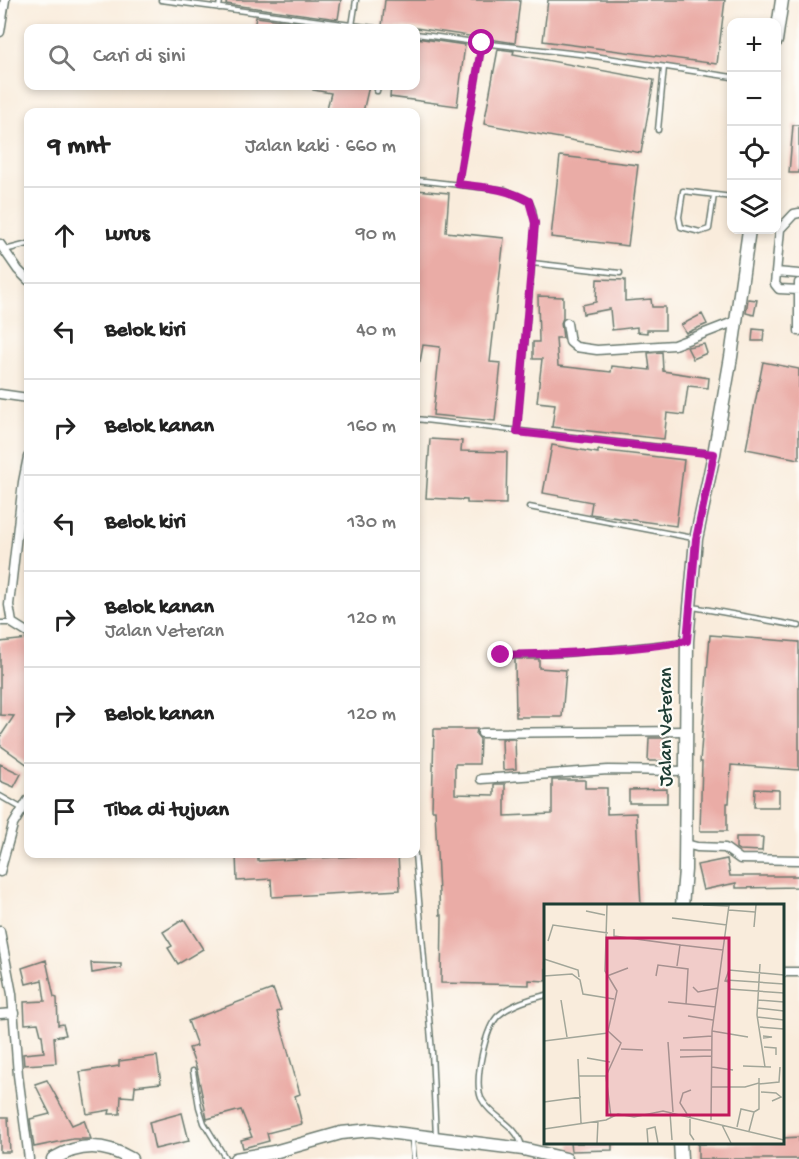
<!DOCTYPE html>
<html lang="id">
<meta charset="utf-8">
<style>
:root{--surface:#fff;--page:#f6f6f6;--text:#222;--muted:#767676;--line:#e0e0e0}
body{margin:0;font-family:"Gochi Hand",sans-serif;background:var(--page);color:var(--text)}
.controls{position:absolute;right:18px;top:18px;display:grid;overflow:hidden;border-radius:12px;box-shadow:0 3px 9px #0003}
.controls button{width:54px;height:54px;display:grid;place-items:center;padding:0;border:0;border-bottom:2px solid var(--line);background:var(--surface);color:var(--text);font:30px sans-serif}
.stop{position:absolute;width:18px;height:18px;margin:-14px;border:4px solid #b5179e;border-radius:50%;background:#fff}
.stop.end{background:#b5179e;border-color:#fff;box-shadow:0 2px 6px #0008}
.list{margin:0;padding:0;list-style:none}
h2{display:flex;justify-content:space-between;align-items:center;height:78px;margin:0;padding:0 24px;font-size:26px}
h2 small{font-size:20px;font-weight:400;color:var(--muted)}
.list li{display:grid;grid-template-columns:39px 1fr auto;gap:18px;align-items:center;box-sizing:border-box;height:96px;padding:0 24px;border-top:2px solid var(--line)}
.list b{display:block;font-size:22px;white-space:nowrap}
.list p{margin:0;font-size:20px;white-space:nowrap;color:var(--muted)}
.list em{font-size:20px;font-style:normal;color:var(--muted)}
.icon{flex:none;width:33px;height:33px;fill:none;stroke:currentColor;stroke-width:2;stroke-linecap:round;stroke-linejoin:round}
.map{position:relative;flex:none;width:799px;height:1159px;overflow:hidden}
.search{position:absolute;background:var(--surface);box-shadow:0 3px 9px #0003;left:24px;top:24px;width:396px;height:66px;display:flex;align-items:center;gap:15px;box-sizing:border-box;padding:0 21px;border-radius:12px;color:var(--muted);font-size:22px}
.panel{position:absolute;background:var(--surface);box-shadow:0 3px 9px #0003;left:24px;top:108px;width:396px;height:750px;border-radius:12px}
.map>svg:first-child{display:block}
</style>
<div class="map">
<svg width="799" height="1159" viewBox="0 0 799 1159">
<rect width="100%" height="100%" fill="#fdfcf7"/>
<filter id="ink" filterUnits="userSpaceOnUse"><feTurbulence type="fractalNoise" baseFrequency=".0167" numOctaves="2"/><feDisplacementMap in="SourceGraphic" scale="12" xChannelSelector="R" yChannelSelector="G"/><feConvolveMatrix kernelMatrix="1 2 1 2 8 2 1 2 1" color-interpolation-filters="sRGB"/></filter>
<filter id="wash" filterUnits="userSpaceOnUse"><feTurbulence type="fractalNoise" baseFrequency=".008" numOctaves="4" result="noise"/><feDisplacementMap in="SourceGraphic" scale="24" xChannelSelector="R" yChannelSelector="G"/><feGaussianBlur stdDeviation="1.35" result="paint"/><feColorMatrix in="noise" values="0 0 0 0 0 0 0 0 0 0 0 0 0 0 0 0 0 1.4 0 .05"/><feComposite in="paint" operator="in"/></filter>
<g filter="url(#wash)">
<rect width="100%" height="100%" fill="#f9ecdc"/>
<g id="blocks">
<!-- building -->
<path fill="#eaaca6" d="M227 0H341L338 19 226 4Z
M385 0H520L515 43 416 28 382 26Z
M548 0H725L717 64 543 41Z
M256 17 328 26V28H254Z
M416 38 465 45 457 106 390 97 391 86H416Z
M498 49 514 51 513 54 654 80 641 153 484 124Z
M314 86H369L363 112H326L331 93 313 90Z
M793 125H799V173H789Z
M560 156 638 165 628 246 551 237Z
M416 190 449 193 446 232 504 238 490 362 501 363 495 421 433 415 440 347 423 345 420 362 416 361Z
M597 279 625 280V301L651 299 652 307H665V330H647V333L637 332V327L612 330 610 309 583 314 582 305 596 302Z
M538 296 563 297V318L561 323 563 338H556L558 366 611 372 612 366 650 370 648 353 662 352 663 371 709 378 708 388 688 386 684 415 667 413 664 439 552 427 555 404 537 402 542 359H533V342H539Z
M748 299 757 300 754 315 746 313Z
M702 314 707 324 686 333 681 325Z
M753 329 764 330 763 341H752Z
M704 344 707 353 693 359 687 347Z
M763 362 799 369V459L746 449Z
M430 439 462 441 461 451 507 452 506 504 467 503V500L426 498Z
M552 445 598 453V450L684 460 676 526 590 514 592 502 543 493Z
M710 635 799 642V770L731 765 729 803H727V831H700L702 762H700Z
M28 639V765L0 745V737L14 716 0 715V642Z
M515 659H539V668L566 670 562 717H516Z
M434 729H477L476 734 480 739 479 764H455V794L494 795V784H505V816L552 814V780H585V788H607V814L636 813 641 906H546V981L529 980V985L441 983 442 915H440L435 810H432Z
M649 738H670L669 761H648Z
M502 739H515L516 769 503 770Z
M0 764 21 774 14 787 0 781Z
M667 789V803H629V790Z
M755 789 779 790V807H754Z
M736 837H763L762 851 739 850 736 848Z
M236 854H258V861L398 854 400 890 272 897 271 879 237 881Z
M727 859 730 876H799V887L736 888V883L703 890 697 865Z
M184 919 203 949 178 964 168 948 172 946 163 932Z
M46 960 54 997 57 998 58 1025 63 1024 66 1035 54 1037 56 1063 24 1065 23 1054 44 1052 42 1035H41L38 1023 25 1024 24 1002 45 1001 42 980 26 984 22 968Z
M91 963 121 964V968L92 973Z
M273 989 281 1010 277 1012 300 1094 295 1096 302 1124 267 1133 269 1141 243 1148 241 1140 252 1137 241 1110 207 1119 197 1070 189 1048 197 1046 188 1021Z
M157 1056 161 1083 135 1086 134 1097 121 1096 120 1114H109L110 1110 87 1114 80 1072 119 1066V1061Z
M47 1080 72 1125 84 1120 91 1139H73L34 1147 30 1119 50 1114 35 1084Z
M182 1113 189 1141 155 1149 149 1122Z
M0 1117H8L10 1152H0Z
M799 1137V1159H698V1144L783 1143V1138Z
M570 1143H612V1150L571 1151Z"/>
</g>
</g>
<g filter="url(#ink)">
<use href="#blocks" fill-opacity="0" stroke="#6b7a6f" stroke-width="1.5"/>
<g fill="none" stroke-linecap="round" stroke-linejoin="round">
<!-- service casing -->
<g stroke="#6b7a6f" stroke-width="7">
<path id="service" d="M161 0 374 28
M219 8 220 0
M352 26 356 0
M416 34 482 43 458 184
M482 43 588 55 732 77
M377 91 378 86
M658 130 664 67
M416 180 505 190 529 201 533 210 535 223 532 263 517 432
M714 195 709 229 700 232 681 227 679 217 683 191 732 197
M5 250 28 244
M532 263 620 273
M416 419 711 453
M529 507 693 538
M693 607 799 626
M0 623H11
M501 655 565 654 686 641
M0 796 21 808
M415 854 432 1052 436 1137
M193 1071 199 1107 204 1123 226 1159
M412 1139 414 1159
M522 1146C516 1123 491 1118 481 1098 474 1080 485 1027 499 1015 512 1004 530 999 546 995"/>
</g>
<!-- minor casing -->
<g stroke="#6b7a6f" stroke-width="11">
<path id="minor" d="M0 32 5 0
M0 244 18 270 28 280
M776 272 799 274
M799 283V331
M799 290 779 289 775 284 780 229 794 214 799 213
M567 323 570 342 576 347 597 350 674 345 736 321
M0 394 28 398
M28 457 23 482 9 605 12 623 28 633
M482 733 687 731
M481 779 608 770 687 771
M686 844 697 847 725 848 740 859 799 860
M0 872 13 825 28 800
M0 931 12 994 18 1075 29 1159
M782 972H799
M0 1014 14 1013"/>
</g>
<!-- secondary casing -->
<g stroke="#6b7a6f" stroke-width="15">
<path id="secondary" d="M776 41 782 0
M682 906 685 870 687 641 696 539 714 454 731 357 749 230
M680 1142 681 1159
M53 1159C80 1143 104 1143 131 1159
M236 1159 274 1152 341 1133 371 1130 523 1149 566 1159"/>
</g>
<!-- service -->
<use href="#service" stroke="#fff" stroke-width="4"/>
<!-- minor -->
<use href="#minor" stroke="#fff" stroke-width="8"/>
<!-- secondary -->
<use href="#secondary" stroke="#fff" stroke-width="12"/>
</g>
</g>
<g fill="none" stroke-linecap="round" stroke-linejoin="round" filter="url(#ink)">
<!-- route -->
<path stroke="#b5179e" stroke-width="8" d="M482 43 458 184C483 187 507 188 529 201L535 223 517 432 714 454 696 539 687 641C625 651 564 654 501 655"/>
</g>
<g text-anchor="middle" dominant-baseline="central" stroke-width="4.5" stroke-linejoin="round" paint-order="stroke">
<!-- street labels -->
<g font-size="20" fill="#1f3d34" stroke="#fdfcf7">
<text transform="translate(667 727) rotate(-90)">Jalan Veteran</text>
</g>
</g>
<!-- overview -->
<g transform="translate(544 904)">
<rect width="240" height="240" fill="#f9ecdc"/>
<path fill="none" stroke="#a2a699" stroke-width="1.5" d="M63 1 61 67 73 87 64 127 77 139 62 172 67 213M159 1 184 2M185 6 211 8M42 7 61 11M128 14 183 21M210 23 212 1M70 25V32L136 41 133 62M4 37 9 21 64 29M136 41 179 46M0 55 34 66 35 73M216 60 213 111 221 163M0 72 28 70 36 76 39 90 70 95M63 72 84 64M112 72 114 61 144 65 142 100M182 76 240 80M185 78 181 77 185 66 240 71M149 83 154 88 174 84M185 85 240 89M17 96 23 133M214 96 240 98M124 98 172 103M213 104 240 107M144 112 169 116M213 113 240 116M216 123 240 125M168 127 204 133M219 132 228 133 219 134M139 134 168 132M0 137 64 129M124 138 129 208M220 143 232 144V151M77 145 99 146M136 146H168M136 153 168 152M43 154 66 158M34 155 37 219M199 162 227 163M168 163 189 166M35 172H62M168 183H201L215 179V174M217 188 232 189 237 193 228 197M0 198 37 193M126 209 128 236M143 210 136 199 139 189 147 186M146 211V230L150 236M167 216 168 127 185 1M178 221 187 239M193 223 197 205 210 208M0 225 62 216 74 210 90 213 119 207 240 236M205 227 210 208 215 205V180L235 178 236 163M53 239 54 217M104 239 103 225 111 223 114 239"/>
<path fill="#c2185b" fill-opacity="0.15" stroke="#c2185b" stroke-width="3" d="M63 34H185V211H63Z"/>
<rect width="240" height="240" fill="none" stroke="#1f3d34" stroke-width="3"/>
</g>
</svg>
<div class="controls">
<button>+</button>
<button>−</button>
<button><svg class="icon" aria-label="locate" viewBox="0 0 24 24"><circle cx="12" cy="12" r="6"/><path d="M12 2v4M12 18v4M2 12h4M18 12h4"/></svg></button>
<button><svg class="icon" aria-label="layers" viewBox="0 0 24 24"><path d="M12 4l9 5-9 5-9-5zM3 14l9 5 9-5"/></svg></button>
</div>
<div class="stop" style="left:482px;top:43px"></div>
<div class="stop end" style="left:501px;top:655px"></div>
<div class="search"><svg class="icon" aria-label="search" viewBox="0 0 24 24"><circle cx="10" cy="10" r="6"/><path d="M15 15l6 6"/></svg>Cari di sini</div>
<section class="panel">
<h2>9 mnt<small>Jalan kaki · 660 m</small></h2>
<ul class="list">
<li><svg class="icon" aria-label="ahead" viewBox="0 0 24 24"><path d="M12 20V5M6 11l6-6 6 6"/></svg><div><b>Lurus</b></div><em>90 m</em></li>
<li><svg class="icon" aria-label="left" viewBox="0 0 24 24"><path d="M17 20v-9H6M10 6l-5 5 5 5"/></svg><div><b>Belok kiri</b></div><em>40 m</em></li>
<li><svg class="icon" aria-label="right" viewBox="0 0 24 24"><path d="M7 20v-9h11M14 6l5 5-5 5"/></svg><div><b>Belok kanan</b></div><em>160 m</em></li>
<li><svg class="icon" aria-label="left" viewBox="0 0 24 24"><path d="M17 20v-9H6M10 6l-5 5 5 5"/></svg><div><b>Belok kiri</b></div><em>130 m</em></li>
<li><svg class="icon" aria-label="right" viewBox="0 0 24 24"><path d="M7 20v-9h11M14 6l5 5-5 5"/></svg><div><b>Belok kanan</b><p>Jalan Veteran</p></div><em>120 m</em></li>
<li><svg class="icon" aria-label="right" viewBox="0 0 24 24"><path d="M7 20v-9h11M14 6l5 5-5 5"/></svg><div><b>Belok kanan</b></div><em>120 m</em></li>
<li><svg class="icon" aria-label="arrive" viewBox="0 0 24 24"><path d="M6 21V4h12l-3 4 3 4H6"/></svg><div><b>Tiba di tujuan</b></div></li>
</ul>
</section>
</div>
